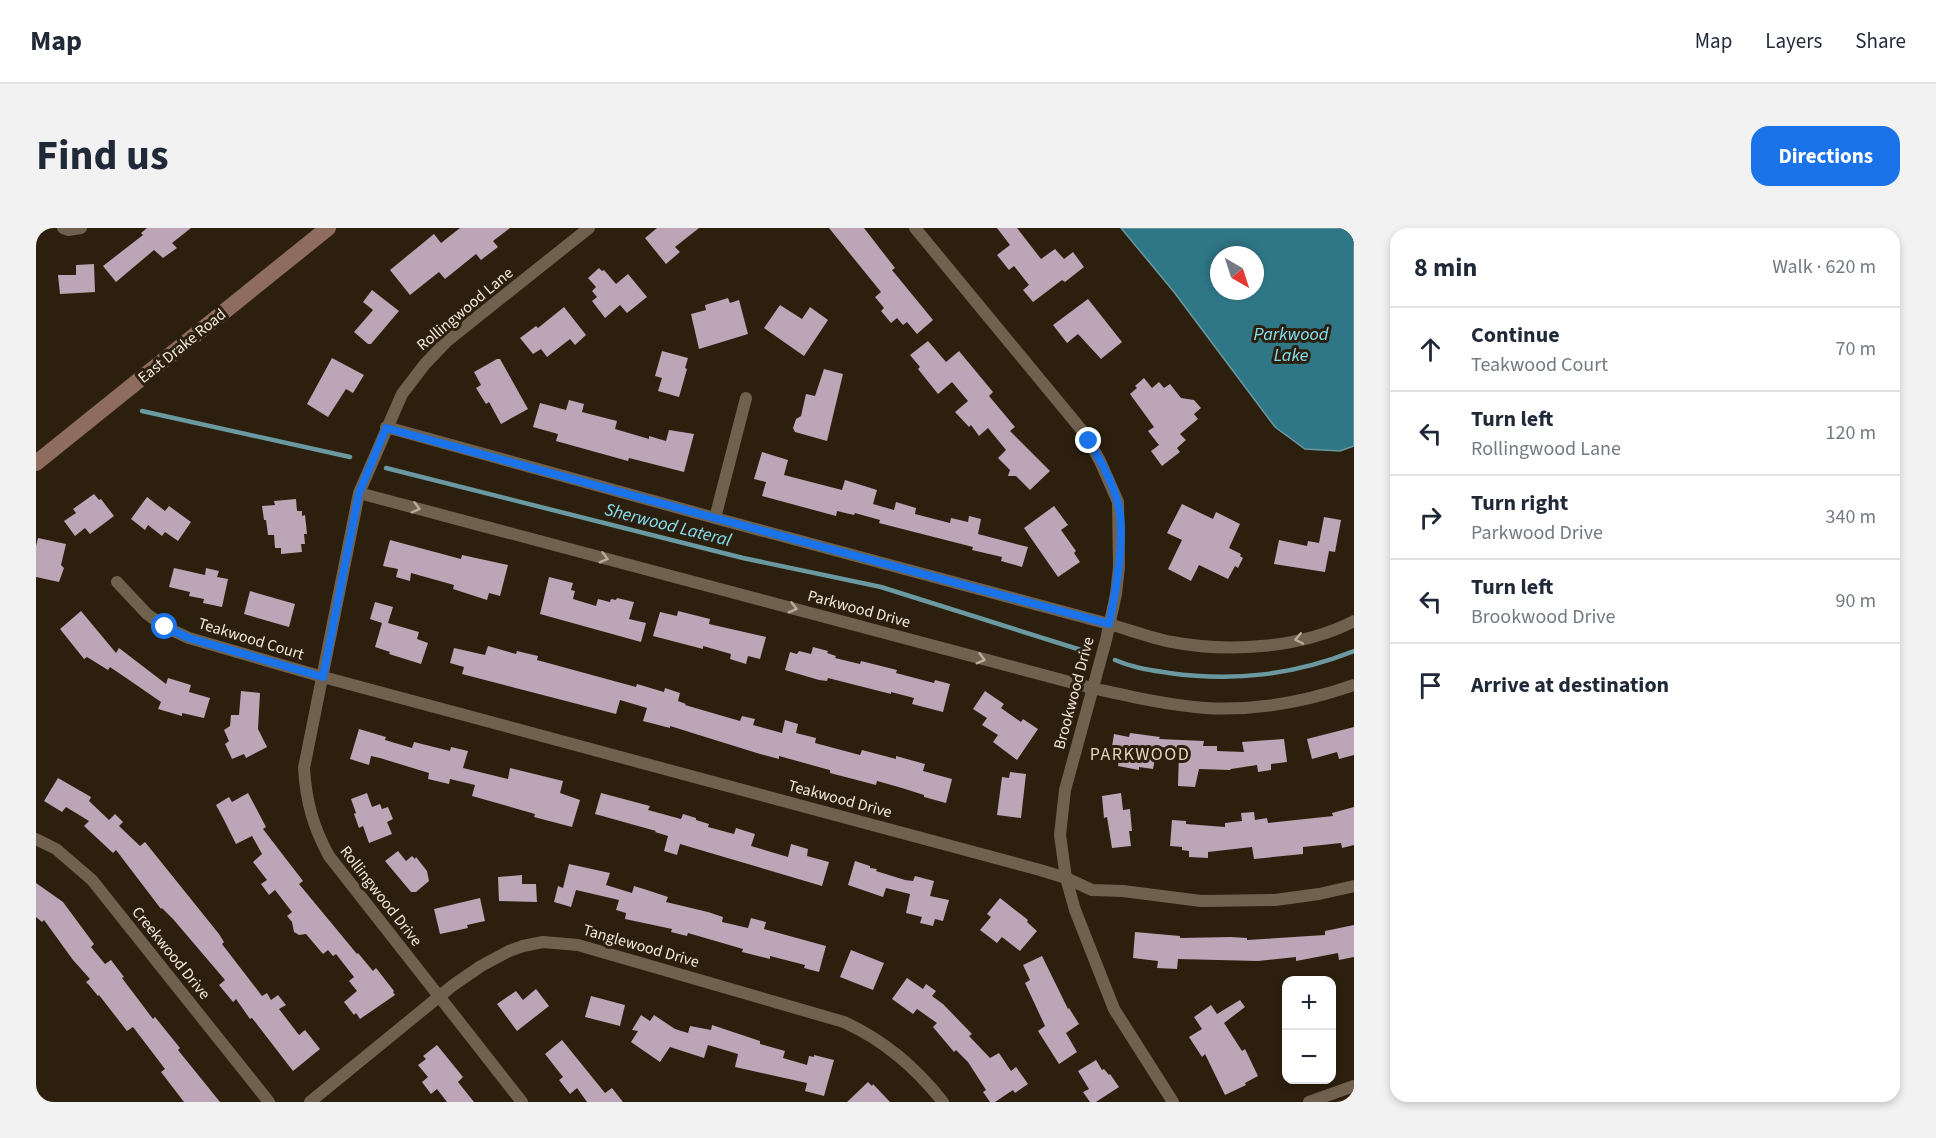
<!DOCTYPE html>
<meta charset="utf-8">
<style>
:root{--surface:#fff;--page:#f2f2f3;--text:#1f2937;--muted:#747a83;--line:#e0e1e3;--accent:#1a73e8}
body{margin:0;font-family:"Source Sans 3",sans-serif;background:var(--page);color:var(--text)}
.controls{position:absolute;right:18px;bottom:18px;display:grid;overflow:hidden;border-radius:12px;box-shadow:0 3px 9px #0003}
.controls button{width:54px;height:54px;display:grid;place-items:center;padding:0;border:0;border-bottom:2px solid var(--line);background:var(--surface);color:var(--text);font:30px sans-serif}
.compass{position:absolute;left:1174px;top:18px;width:54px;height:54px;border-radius:50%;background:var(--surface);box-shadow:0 3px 9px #0003;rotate:141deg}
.stop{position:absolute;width:18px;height:18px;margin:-14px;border:4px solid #1a73e8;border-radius:50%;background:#fff}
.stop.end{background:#1a73e8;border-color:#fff;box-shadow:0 2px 6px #0008}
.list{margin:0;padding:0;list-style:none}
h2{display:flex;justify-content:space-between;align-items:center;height:78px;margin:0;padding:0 24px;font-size:26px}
h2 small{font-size:20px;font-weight:400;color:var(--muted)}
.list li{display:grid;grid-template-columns:39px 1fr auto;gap:18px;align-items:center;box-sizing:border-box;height:84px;padding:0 24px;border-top:2px solid var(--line)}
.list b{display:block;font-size:22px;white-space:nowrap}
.list p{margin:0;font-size:20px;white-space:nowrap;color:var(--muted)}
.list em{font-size:20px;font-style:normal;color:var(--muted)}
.icon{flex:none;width:33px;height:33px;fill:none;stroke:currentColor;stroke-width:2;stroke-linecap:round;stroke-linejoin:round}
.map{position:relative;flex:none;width:1318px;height:874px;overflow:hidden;border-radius:18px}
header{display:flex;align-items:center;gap:36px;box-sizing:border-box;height:84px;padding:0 30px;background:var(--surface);border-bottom:2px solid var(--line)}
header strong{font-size:28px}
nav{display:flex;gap:33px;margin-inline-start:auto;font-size:21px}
.intro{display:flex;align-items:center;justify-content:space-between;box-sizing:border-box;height:144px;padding:0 36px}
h1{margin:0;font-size:42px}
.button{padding:15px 27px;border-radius:18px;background:var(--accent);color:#fff;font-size:21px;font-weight:700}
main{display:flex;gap:36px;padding:0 36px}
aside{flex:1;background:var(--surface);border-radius:18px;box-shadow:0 3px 9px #0003}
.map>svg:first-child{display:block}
</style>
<header>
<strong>Map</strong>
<nav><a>Map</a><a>Layers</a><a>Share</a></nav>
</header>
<div class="intro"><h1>Find us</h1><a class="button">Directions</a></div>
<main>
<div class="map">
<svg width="1318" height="874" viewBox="0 0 1318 874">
<rect width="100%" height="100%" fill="#2c1f0e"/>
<!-- water -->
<path fill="#2f7787" stroke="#6a99a1" stroke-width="1.5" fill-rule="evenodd" d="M1085 0H1318V218L1304 223 1269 221 1239 199 1138 64ZM1183 27H1219V63H1183Z"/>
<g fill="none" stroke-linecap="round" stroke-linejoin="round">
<!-- stream -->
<path stroke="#6a99a1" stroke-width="4.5" d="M106 183 314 229
M350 240 707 330 845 359 1045 422
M1079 432C1097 440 1114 442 1133 445 1198 454 1257 447 1318 423"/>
</g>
<!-- building -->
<path fill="#bba5b7" d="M111 0H155L136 15 141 20 127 30 118 22 80 54 67 38 107 7 105 5Z
M424 0H474L457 13 462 19 445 32 440 26 409 51 403 44 374 67 354 42 398 6 405 15Z
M621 0H663L639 19 644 24 630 36 609 10Z
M793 0H828L859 40 856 42 897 92 881 106 871 94 867 97 861 90 855 95 845 83 848 80 839 69 845 64Z
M961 0H981L1005 31 1019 21 1028 31 1037 24 1048 39 1029 54 1026 52 997 74 987 62 993 57 978 38 973 42 961 27 974 17Z
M58 36 59 64 24 66 22 47H40V37Z
M563 40 566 43 568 42 580 56 592 46 611 69 591 85 584 77 569 90 556 73 561 69 556 63 560 59 552 50Z
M336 62 363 83 335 116H332L318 104 337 82 327 74Z
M692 70 694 75 703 72 712 106 663 121 655 86 670 82 669 77Z
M1052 71 1086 114 1065 131 1042 106 1031 115 1017 97Z
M744 77 766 91 774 79 792 92 768 128 728 100Z
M528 79 550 107 539 117 534 111 511 129 505 121 497 126 484 110 500 98 502 100Z
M892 113 910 134 923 123 957 164 953 168 979 199 974 203 1014 243 994 262 980 248H972L974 242 962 230 970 222 952 200 943 208 935 197 933 199 919 184 932 173 916 154 902 166 882 141 884 139 874 127Z
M626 123 652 130 649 140 651 141 643 169 622 163 626 150 619 148Z
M296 130 328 147 317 165 310 161 292 189 271 176Z
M461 131H464L492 181 465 196 453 174 450 176 440 160 445 157 438 144Z
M788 141 807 146 791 213 759 204 757 200 760 191 765 188 770 166 779 168Z
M1108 150 1116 160 1123 154 1128 160 1134 156 1145 170 1158 172 1165 180 1158 186 1162 191 1144 206 1150 212 1141 220 1144 224 1126 238 1115 223 1123 217 1112 203 1118 199 1094 166 1101 160 1099 158Z
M533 172 548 176 546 184 581 193 579 201 613 211V208L630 213 633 202 658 206 648 244 593 230 592 233 520 213 522 206 497 199 504 175 530 182Z
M726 224 752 232 748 247 806 262 809 252 841 262 837 276 858 282 860 274 880 280 879 286 914 295 915 290 932 294 933 288 945 291 942 306 992 319 986 339 965 333 966 329 936 322 937 319 843 295 844 292 819 285 818 287 801 283 800 288 726 268 730 254 718 251Z
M58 266 63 272 65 271 78 288 54 306 49 300 39 308 28 293 40 285 37 281Z
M111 269 129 283 133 278 155 294 142 313 129 304 126 308 112 297 109 302 95 291Z
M260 271 261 283H266V288L269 287 271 306H268L269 316H265L266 324 245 326V320H239L238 307H232L230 292H228L226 278 239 277 238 273Z
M1146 276 1177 291 1180 284 1204 296 1193 320 1205 326 1204 328 1207 330 1202 340 1199 338 1192 351 1163 337 1155 353 1132 341 1146 312 1131 305Z
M1018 278 1032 297 1025 302 1040 323 1038 325 1044 334 1022 349 988 300Z
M1288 289 1305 292 1299 324 1293 323 1289 344 1238 336 1243 312 1271 318 1272 313 1283 315Z
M2 310 30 316 25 337 28 340 23 354 0 349V318Z
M354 312 425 331 426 327 472 337 464 368 453 365 451 372 417 361 418 357 375 345 374 353 360 349 362 341 347 338Z
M138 340 169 347 170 340 183 343 181 349 192 351 186 379 167 375 168 371 153 368 154 364 133 359Z
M513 349 537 355 535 362 539 363 537 371 560 378 562 371 574 374 575 371 580 372 581 370 598 374 593 391 610 395 605 414 504 386Z
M214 363 259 376 253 399 208 386Z
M339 374 357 379 352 395 383 404 381 411 392 415 385 436 353 426 354 424 339 419 346 395 334 391Z
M45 383 80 425 83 420 130 456 132 450 155 457 153 464 174 470 168 490 146 485V488L122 481 125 474 96 454 74 439 72 442 51 429 48 431 24 401Z
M642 383 674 391 673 396 730 409 724 431 712 428 710 436 694 431 695 426 667 418V421L617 408 624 384 641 388Z
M452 418 480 426 481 423 502 428 501 432 600 459 601 456 628 464 629 460 644 465 642 473 650 476 649 477 704 493 706 488 719 491 717 497 746 505 749 492 762 496 760 505 780 510 779 515 824 527 826 522 860 531V528L889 536 887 543 916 551 910 575 888 569V567L866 560 841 553 840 557 794 545V542L790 541 743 528V531L724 526 634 498V500L607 493 611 480 584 472 580 486 426 446 428 439 414 435 418 420 449 427Z
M777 419 792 423 791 425 800 428 799 430 824 436 825 433 861 442 860 445 898 455 899 452 914 456 907 484 876 476 878 470 855 464V466L792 450 791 453 783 452 749 442 754 424 761 426 763 423 775 426Z
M205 463 224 465 222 501 231 519 210 530 208 526 196 531 189 516 193 513 188 502 194 498 195 487H203Z
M949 463 968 476 965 480 985 494 987 491 1002 501 981 532 957 514 962 507 946 497 951 490 937 481Z
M1318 499V527L1303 531 1301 524 1276 531 1271 511Z
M323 501 350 509 349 512 376 520 378 514 414 523 415 519 432 523 427 540 472 551 474 540 527 553 524 565 544 572 536 599 498 589 499 586 436 568 439 557 414 551 413 556 392 551 393 545 344 530 335 528 333 537 314 531Z
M1094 505 1124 509 1123 511 1168 513 1167 518H1181V523L1208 524 1206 514 1248 511 1251 534 1235 536V542L1222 544 1221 537 1195 541 1194 542 1163 541 1159 559 1142 558 1143 523 1122 518 1117 541 1103 539V542L1082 538 1083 532 1074 531 1078 506 1093 509Z
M974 544 990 546 985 590 961 587 966 549 973 550Z
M22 550 55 569 53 573 73 592 79 586 87 594 83 598 104 618 109 614 183 706 188 714 186 716 226 768 231 765 235 772 242 767 250 777 243 781 263 807 269 802 284 821 257 843 216 790 214 791 200 771 197 774 183 757 189 752 137 691 126 680 125 681 80 622 77 625 48 598 53 593 30 579 26 584 8 573Z
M212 565 230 599 227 601 267 653 263 656 321 726 322 725 337 743 340 740 358 763 357 764 359 767 324 791 320 785 318 787 308 774 321 763 313 753 318 749 300 726 297 728 292 722 287 726 270 706 263 707 258 704 256 694 251 688 256 684 239 662 233 667 225 656 231 652 217 634 226 626 216 608 200 616 186 588 180 577 193 569 196 574Z
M331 565 336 579 344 576 346 581 352 579 357 591 351 594 356 606 333 615 327 598 323 600 318 586 320 585 315 571Z
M565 565 614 578 612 582 645 591 647 586 660 590V592L673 596 672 599 698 606 700 600 719 606 715 618 752 629 755 616 772 621 771 628 793 634 786 658 644 616 641 627 628 623 632 608 619 604 620 603 559 586Z
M1085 565 1087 582 1094 581 1096 603H1093L1095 618 1076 620 1071 589 1068 590 1066 568Z
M1318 579V617L1306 620 1305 615 1267 619V626L1218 631 1216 619 1172 624V630L1153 629V623L1146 622V619L1134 618 1136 592 1150 593V596L1189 599V595L1206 593 1205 585 1218 584 1219 592 1231 590 1232 595 1297 588 1296 585Z
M362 623 370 633 376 628 379 631 380 629 391 643 393 653 380 664H375L349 633Z
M819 633 834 638V640L841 641 840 643 869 652 877 653 879 648 898 653 894 668 913 672 907 693 899 691 897 698 884 695 886 689 870 685 874 666 850 660 847 669 812 657Z
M533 636 574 645 570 657 596 665 598 658 611 662 632 669 630 674 672 684 687 689 686 694 712 700 715 690 730 694 728 701 790 718 783 744 768 740 769 737 734 728V731L706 724 707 721 652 705 651 708 635 704 636 701 589 691 590 685 580 682 583 672 540 662 535 679 518 674 522 658 527 660Z
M486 647V656H500L501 674 463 673 462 649Z
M0 655 27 674 58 716 55 719 69 736 75 732 88 749 86 750 117 791 119 789 144 820 142 822 184 874H148L125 844 129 841 97 799 91 803 63 767 62 768 53 757 50 754 54 751 37 732 8 692 6 694 0 689Z
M444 670 449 693 431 697 432 700 404 706 398 681Z
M964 670 992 692 991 694 1001 703 984 723 966 709 961 715 944 702 955 689 951 686Z
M1318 697V729L1303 732 1302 725 1260 733V729L1222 733 1142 731 1141 741 1121 740 1122 733 1097 730 1099 704 1144 708V710L1195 709 1211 710V712L1289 707V703Z
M815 722 848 735 837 762 804 749Z
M1006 728 1032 781 1033 780 1043 796 1030 805 1041 824 1023 836 1002 803 1009 798 989 755 994 752 987 737Z
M871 750 887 761 890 756 900 763 896 768 907 776 936 806 933 808 954 830 963 825 975 843 980 839 992 856 979 865 977 862 959 874H954L947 864 950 862 932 834 920 822 918 824 897 799 901 795 881 781 877 786 856 771Z
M500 761 513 778 481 803 461 776 480 763 487 772Z
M555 768 589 777 584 798 549 789Z
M1204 772 1209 779 1188 795 1206 823 1209 821 1222 848 1209 855 1210 857 1189 867 1169 826 1166 829 1153 809 1166 801 1158 789 1175 777 1181 786Z
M605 787 614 793 618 787 639 801 652 805 654 798 675 802 676 797 724 813V816L749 823 747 830 771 837 773 828 778 829V827L798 832 788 868 769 863 771 855 699 839 702 826 672 817 668 830 634 819 624 834 595 814 602 803 596 802Z
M526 812 569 865 576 860 587 874H551L541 860 534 866 523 852 527 849 509 826Z
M401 817 427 849 422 854 438 874H411L401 861 395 866 386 854 392 849 382 837 390 831 387 828Z
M1060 832 1066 842 1068 841 1073 847 1074 846 1083 859 1060 874H1054L1047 864 1053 861 1042 843Z
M832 854 836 858 837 856 854 874H811Z"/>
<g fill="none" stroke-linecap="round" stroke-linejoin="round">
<!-- minor -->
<path stroke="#70614e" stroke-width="12" d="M27 0 32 2 45 0
M879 0 1049 206 1064 233 1082 274 1083 339 1080 366 1070 412 1029 562 1024 607 1030 650 1039 682 1078 781 1137 874
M350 199 679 290 1073 396C1094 402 1115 410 1136 414 1193 425 1266 420 1318 393
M323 265 1056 460C1093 468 1131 477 1169 480 1220 483 1270 474 1318 457
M679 290 710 170
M81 354 111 386 129 399 153 410 287 449 1004 642 1030 650 1056 662 1087 663 1165 673 1239 672 1283 666 1318 658
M0 611 20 621 56 652 233 874
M274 874 416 758 445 738 473 723 487 718 507 714 542 717 808 794C849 813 879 839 907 874
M486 874 293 628C277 599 270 573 268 540L323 265 366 166 389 136 411 113 553 0
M1273 874 1318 858"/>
<!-- secondary -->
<path stroke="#8f6d5e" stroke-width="16" d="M0 235 292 0"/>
</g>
<!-- one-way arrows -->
<defs><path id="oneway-chevron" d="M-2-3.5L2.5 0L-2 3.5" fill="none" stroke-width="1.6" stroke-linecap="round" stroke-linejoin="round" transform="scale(1.5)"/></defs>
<g stroke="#b8ac9d">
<use href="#oneway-chevron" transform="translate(380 280) rotate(15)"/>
<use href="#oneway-chevron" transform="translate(568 330) rotate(15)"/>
<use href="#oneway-chevron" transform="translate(757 380) rotate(15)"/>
<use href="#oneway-chevron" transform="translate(1263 411) rotate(168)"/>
<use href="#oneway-chevron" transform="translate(945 431) rotate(15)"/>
</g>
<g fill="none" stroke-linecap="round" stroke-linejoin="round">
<!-- route -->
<path stroke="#1a73e8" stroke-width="8" d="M129 399 153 410 287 449 323 265 350 200 679 290 1073 396C1080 363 1091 304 1081 272 1075 251 1064 232 1053 213"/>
</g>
<g text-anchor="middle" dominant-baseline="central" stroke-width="6" stroke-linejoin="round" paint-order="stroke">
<!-- street labels -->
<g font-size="16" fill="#f2e9de" stroke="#2c1f0e">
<text transform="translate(429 81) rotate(-40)">Rollingwood Lane</text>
<text transform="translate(146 118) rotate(-39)">East Drake Road</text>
<text transform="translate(823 381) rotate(15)">Parkwood Drive</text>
<text transform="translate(215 411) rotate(17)">Teakwood Court</text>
<text transform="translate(1038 465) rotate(-75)">Brookwood Drive</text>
<text transform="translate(804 571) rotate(15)">Teakwood Drive</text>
<text transform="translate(345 668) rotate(52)">Rollingwood Drive</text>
<text transform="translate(605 718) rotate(16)">Tanglewood Drive</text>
<text transform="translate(135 725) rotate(51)">Creekwood Drive</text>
</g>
<!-- water labels -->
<g font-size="18" font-style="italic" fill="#85e1f7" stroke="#2c1f0e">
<text x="1255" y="106">Parkwood<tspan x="1255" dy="21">Lake</tspan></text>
<text transform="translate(632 297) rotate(14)">Sherwood Lateral</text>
</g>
<!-- neighbourhood labels -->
<g font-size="18" letter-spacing="1.5" fill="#e5d4be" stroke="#2c1f0e">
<text x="1104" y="526">PARKWOOD</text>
</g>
</g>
</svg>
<div class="controls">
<button>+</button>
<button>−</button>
</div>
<svg class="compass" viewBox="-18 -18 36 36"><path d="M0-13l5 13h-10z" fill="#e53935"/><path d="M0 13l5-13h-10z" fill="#747a83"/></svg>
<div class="stop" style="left:129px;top:399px"></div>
<div class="stop end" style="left:1053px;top:213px"></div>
</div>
<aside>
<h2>8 min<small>Walk · 620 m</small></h2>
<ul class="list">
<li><svg class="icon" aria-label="ahead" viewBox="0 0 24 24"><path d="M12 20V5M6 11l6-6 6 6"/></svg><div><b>Continue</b><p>Teakwood Court</p></div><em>70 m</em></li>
<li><svg class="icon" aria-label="left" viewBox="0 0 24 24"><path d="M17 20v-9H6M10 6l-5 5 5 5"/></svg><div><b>Turn left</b><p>Rollingwood Lane</p></div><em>120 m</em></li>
<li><svg class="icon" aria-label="right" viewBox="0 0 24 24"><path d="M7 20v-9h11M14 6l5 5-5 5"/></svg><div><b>Turn right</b><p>Parkwood Drive</p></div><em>340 m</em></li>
<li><svg class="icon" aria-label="left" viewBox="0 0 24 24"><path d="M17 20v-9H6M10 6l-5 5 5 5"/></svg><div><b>Turn left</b><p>Brookwood Drive</p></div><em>90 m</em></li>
<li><svg class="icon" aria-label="arrive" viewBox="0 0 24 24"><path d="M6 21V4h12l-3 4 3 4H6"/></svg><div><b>Arrive at destination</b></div></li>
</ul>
</aside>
</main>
